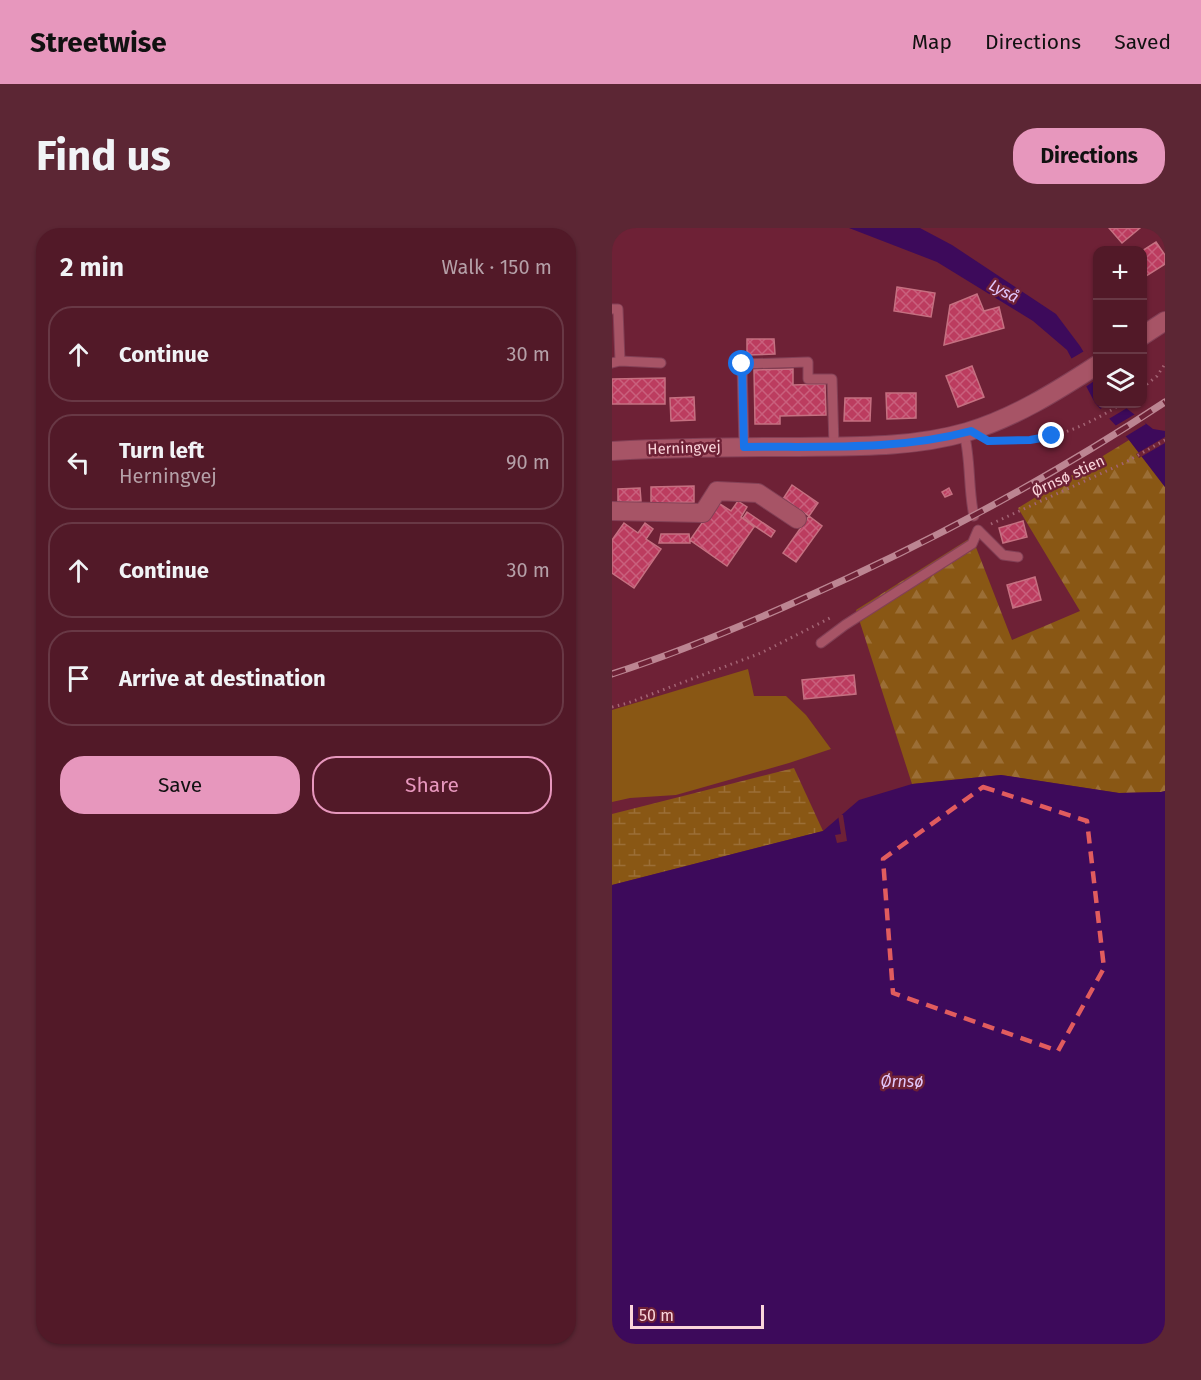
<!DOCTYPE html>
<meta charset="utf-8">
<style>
:root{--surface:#521928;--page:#5c2634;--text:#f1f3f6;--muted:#b5a0a8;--line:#683845;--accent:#e797bd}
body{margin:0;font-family:"Fira Sans",sans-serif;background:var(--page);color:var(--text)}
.controls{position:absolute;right:18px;top:18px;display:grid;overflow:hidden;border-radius:12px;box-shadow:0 2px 4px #0004}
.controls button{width:54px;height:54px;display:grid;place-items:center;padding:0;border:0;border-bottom:2px solid var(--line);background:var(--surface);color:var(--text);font:30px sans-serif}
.scale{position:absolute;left:18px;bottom:15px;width:134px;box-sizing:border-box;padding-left:6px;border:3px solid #fbd5db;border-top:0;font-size:16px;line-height:21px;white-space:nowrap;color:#fbd5db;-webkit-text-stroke:4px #6e2136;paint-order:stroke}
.stop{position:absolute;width:18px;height:18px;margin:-14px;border:4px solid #1a73e8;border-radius:50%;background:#fff}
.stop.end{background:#1a73e8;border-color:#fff;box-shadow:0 2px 6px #0008}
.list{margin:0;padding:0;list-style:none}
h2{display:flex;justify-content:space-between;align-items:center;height:78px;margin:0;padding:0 24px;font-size:26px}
h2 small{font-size:20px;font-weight:400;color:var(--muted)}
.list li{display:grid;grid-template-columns:39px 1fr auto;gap:18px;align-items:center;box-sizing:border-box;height:96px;margin:0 12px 12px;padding:0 12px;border:2px solid var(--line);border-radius:24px}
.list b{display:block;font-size:22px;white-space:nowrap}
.list p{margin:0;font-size:20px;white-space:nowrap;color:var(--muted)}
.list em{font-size:20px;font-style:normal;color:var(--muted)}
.actions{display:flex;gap:12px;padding:18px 24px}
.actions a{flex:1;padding:14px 0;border:2px solid var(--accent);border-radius:24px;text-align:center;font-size:21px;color:var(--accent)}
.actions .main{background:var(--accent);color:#111}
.icon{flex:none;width:33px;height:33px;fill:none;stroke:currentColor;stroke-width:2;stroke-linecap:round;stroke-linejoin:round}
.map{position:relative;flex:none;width:553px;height:1116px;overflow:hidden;border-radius:24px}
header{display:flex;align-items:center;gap:36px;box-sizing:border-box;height:84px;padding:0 30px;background:var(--accent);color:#111}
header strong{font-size:28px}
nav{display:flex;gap:33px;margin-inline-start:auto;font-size:21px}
.intro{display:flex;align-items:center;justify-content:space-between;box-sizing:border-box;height:144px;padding:0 36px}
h1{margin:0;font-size:42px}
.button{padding:15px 27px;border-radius:24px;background:var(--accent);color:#111;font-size:21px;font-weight:700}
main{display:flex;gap:36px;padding:0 36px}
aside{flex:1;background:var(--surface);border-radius:24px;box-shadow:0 2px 4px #0004}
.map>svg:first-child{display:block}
</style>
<header>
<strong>Streetwise</strong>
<nav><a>Map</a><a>Directions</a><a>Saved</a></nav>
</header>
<div class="intro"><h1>Find us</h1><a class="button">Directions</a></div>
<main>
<aside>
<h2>2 min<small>Walk · 150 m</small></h2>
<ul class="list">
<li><svg class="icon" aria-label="ahead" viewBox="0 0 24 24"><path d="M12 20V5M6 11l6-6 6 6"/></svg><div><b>Continue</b></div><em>30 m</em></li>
<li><svg class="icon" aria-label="left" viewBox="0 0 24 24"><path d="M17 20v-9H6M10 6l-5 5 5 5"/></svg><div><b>Turn left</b><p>Herningvej</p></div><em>90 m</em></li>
<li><svg class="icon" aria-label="ahead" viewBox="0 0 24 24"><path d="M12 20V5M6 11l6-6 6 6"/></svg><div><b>Continue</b></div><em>30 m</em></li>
<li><svg class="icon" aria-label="arrive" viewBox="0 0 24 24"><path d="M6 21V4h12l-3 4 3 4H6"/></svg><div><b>Arrive at destination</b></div></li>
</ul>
<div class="actions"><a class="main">Save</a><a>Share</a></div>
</aside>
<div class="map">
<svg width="553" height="1116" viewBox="0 0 553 1116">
<defs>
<pattern id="forest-firs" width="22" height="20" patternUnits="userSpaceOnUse" patternTransform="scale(1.5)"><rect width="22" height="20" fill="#895714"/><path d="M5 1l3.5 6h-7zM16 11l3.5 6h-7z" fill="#9b6e36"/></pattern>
<pattern id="wetland-marsh" width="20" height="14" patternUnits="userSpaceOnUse" patternTransform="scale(1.5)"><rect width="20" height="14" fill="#895714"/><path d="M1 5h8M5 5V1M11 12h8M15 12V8" fill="none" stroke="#9b6e36"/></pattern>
<pattern id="building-cross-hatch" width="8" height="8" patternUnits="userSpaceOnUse" patternTransform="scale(1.5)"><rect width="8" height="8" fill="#bc3c5f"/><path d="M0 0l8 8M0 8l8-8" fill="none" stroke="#c9607d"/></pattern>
</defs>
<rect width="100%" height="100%" fill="#6e2136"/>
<!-- grass -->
<path fill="#895714" d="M136 441 142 468H174L194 487 219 521 177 535 64 567 18 570 0 574V482Z"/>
<!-- forest -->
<path fill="url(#forest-firs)" d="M517 212 553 259V563L549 564 507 565 389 547 300 556 244 382 360 309 400 412 468 383 406 280Z"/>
<!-- wetland -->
<path fill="url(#wetland-marsh)" d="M182 540 211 603 0 657V586Z"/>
<!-- water -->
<path fill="#3d0a5b" d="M237 0H308L340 17 444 86 468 118 485 146V176H509L541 201 553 203V259L517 212 483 175 455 122 421 93 325 34Z
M389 547 507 565 549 564 553 563V1116H0V657L211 603 247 572 300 556Z"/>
<!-- pier -->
<path fill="#6e2136" d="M474 122 485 140V151L472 160 457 132Z
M498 176H512L515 180 495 192 488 181Z
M525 185 534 196 511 210 503 198Z
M553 209V215L527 230 524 226Z
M226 587H231L235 613 225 615 223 607 229 606Z"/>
<!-- building -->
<path fill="url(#building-cross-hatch)" stroke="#c57081" stroke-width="1.5" d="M497 0H528L510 15Z
M544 14 553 27V36L531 50 530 23Z
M285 59 323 65 319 89 282 83Z
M365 66 372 83 387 79 392 100 332 117 338 77Z
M135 111H162L163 126 135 127Z
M360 138 372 169 346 179 334 148Z
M181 141V157L213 156 214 187 168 188V196H143L142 142Z
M53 150V176H0V151Z
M274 165H304V190L275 191Z
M82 169 83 192 59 193 58 170Z
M233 170H259L258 193H232Z
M180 257 206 275 197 288 171 271Z
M82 258V274L39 275V259Z
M28 260 29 273 6 274V261Z
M337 260 340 266 333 269 330 264Z
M126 273 135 279 129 289 142 299 115 338 78 312 105 274 119 283Z
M135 284 163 303 159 309 131 290Z
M197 288 210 298 184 334 171 325Z
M411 293 415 309 391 315 387 300Z
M12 295 26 305 33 295 41 301 34 311 49 321 22 360 0 345V312Z
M49 306H77L78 315H47Z
M423 349 429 372 401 380 395 357Z
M242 447 244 466 192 471 190 452Z"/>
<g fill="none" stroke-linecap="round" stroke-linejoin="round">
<!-- lane casing -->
<g stroke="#834056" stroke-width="11">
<path id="lane" d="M0 81H6L8 133
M0 135 8 133 49 135
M352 205C359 232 356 261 362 288
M132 219 130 136 196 134V151H220L222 218
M209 415 233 397 360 316 366 302 391 327 406 329"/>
</g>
<!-- street casing -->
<g stroke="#834056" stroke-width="20">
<path id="street" d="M0 283 91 285 105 263 146 265 185 291"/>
</g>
<!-- secondary casing -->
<g stroke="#834056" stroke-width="20">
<path id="secondary" d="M530 108 553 93
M0 223C58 220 116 219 174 219 235 218 296 221 355 204 402 190 445 163 485 137"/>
</g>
<!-- path -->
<path stroke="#a36474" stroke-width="3" stroke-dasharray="1.5 4.5" stroke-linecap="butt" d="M530 160 545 148 553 136
M384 213C434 215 468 202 509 176
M379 296 512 235 553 212
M0 479 16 475 149 425 218 390"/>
<!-- lane -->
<use href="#lane" stroke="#a75466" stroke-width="9"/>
<!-- street -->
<use href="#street" stroke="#a75466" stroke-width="18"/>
<!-- secondary -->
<use href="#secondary" stroke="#a75466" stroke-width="18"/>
<!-- rail casing -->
<g stroke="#bc8592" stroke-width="7">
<path id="rail" d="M0 446C65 425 128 399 190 371 316 315 438 250 553 174"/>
</g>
<!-- rail -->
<use href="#rail" stroke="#6e2136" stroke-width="4.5" stroke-dasharray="14" stroke-linecap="butt"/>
</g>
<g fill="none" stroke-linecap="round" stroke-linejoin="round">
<!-- route -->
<path stroke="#1a73e8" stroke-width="8" d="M130 136 132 219C208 218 285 223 359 203L376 213 418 212 440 208"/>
</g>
<!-- marked area -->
<path fill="none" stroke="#e15c5e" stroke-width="4.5" stroke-dasharray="12 8" stroke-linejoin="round" d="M371 559 475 593 492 740 446 823 281 765 271 631Z"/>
<g text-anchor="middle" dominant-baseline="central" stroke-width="5" stroke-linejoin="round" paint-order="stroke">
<!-- street labels -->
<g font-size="15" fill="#fbd5db" stroke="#6e2136">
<text transform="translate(72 220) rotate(-2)">Herningvej</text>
<text transform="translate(456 248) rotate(-25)">Ørnsø stien</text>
</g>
<!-- water labels -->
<g font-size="16" font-style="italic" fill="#e3c8fd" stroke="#6e2136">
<text transform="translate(392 63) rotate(28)">Lyså</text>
<text x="290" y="853">Ørnsø</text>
</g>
</g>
</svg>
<div class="controls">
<button>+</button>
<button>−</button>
<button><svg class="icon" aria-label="layers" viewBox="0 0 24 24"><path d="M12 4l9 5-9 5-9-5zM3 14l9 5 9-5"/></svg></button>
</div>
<div class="scale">50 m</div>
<div class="stop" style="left:130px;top:136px"></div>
<div class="stop end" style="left:440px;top:208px"></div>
</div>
</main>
